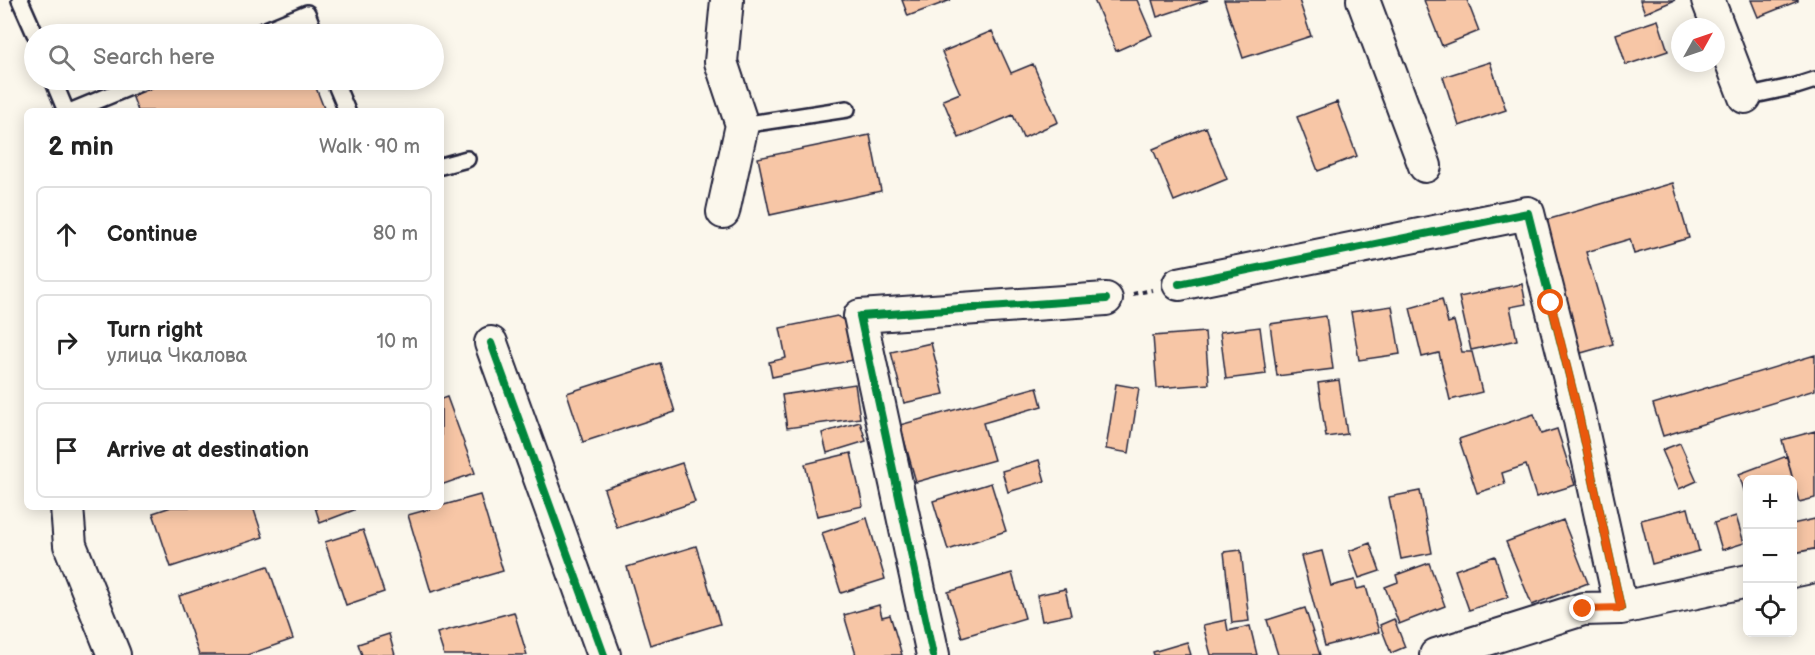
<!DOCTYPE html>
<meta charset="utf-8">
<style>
:root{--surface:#fff;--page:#f6f6f6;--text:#222;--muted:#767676;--line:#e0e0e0}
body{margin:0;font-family:"Balsamiq Sans",sans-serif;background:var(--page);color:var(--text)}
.controls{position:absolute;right:18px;bottom:18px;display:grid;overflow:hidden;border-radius:9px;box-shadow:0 3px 15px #0003}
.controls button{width:54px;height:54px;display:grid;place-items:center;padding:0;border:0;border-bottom:2px solid var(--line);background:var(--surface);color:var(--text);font:30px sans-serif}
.compass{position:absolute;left:1671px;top:18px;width:54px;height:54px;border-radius:50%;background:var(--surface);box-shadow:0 3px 15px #0003;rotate:50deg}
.stop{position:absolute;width:18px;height:18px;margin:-14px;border:4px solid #ea580c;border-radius:50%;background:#fff}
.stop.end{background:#ea580c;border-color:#fff;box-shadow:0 2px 6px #0008}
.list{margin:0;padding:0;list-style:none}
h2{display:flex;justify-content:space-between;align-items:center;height:78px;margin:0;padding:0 24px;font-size:26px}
h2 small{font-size:20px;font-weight:400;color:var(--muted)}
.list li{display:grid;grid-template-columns:39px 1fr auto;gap:18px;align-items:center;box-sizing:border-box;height:96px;margin:0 12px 12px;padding:0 12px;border:2px solid var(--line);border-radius:9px}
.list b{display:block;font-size:22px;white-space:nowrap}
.list p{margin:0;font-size:20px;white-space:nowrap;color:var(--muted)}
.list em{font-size:20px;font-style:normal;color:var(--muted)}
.icon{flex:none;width:33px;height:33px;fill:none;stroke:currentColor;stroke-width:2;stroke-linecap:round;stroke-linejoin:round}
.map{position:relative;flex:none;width:1815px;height:655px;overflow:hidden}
.search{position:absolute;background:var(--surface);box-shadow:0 3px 15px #0003;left:24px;top:24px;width:420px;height:66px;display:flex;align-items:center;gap:15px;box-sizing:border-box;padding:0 21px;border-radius:33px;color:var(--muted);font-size:22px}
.panel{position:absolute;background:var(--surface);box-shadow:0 3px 15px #0003;left:24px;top:108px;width:420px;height:402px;border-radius:9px}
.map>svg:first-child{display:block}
</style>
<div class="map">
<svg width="1815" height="655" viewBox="0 0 1815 655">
<rect width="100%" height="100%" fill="#fbf7ec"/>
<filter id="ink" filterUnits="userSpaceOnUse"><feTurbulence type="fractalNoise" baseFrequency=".0167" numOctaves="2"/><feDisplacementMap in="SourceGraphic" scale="12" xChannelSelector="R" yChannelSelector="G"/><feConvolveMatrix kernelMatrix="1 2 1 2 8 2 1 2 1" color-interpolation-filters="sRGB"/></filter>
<g filter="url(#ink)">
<!-- building -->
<path fill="#f7c6a6" stroke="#22223b" stroke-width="1.5" d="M902 0H951L908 16Z
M1094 0H1137L1152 35 1116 51Z
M1152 0H1208L1157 17Z
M1224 0H1299L1311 36 1243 58Z
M1424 0H1467L1479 31 1442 46Z
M1640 0H1675L1645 13Z
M1751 0H1798V1L1758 17Z
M1658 20 1668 51 1626 65 1616 34Z
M992 31 1011 73 1033 64 1058 122 1023 138 1013 115 959 138 943 100 960 93 942 52Z
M1490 62 1506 110 1459 126 1443 77Z
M173 80H313L325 111H138L132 95Z
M1337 102 1357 156 1318 171 1297 117Z
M1206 127 1227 179 1174 201 1153 149Z
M870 135 881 191 770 215 758 158Z
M1673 183 1689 238 1634 254 1630 239 1586 252 1613 344 1574 355 1536 223Z
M1522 284 1526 304 1510 307 1517 340 1471 350 1459 297Z
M1442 299 1448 323 1454 321 1462 352H1472L1482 392 1450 400 1439 353 1422 357 1410 308Z
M1392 306 1400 354 1359 360 1351 312Z
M837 316 850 324 858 359 772 377 769 362 786 358 780 328Z
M1326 316 1333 369 1277 376 1270 324Z
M1260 327 1266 374 1226 379 1220 332Z
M1205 332 1209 384 1157 388 1153 336Z
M931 343 944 394 904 403 891 352Z
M1815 355V390L1663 436 1653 404Z
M660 363 675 412 583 442 567 393Z
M1339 380 1347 434 1326 437 1318 383Z
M855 384 860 418 787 428 782 395Z
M1116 384 1139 388 1129 453 1106 449Z
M1037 387 1042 406 983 423 994 460 916 482 900 425Z
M447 397 475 473 441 485V399Z
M1534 414 1541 434 1557 429 1575 485 1536 497 1526 465 1502 473 1505 484 1477 493 1459 439Z
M860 422 866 441 827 453 822 433Z
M1815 431V498L1799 502 1782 440Z
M1680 443 1697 481 1679 489 1662 450Z
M851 453 863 506 817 516 805 464Z
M1787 456 1793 480H1748V503L1739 474Z
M1039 460 1045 481 1008 492 1002 471Z
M682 463 695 502 617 528 604 489Z
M991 483 1006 531 948 550 933 501Z
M1420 491 1432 553 1401 559 1389 497Z
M480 495 503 571 431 592 408 515Z
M171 507H253L263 537 171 567 153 513Z
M315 507H353L354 510 320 523Z
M1688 508 1699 551 1652 564 1641 520Z
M1736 516 1744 543 1722 550 1714 523Z
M867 518 885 579 841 593 822 533Z
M1815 519V553L1795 557 1792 547V524Z
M1563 520 1588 583 1532 605 1506 542Z
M363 530 384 592 346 605 325 542Z
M1370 543 1380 571 1359 578 1349 551Z
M696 546 720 624 650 645 627 567Z
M1241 550 1249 621 1232 623 1224 552Z
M1322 551 1331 586 1355 580 1357 589 1366 587 1379 632 1325 646 1301 556Z
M1495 556 1508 597 1469 610 1455 570Z
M1429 563 1445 606 1399 624 1385 587 1398 582 1396 575Z
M268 566 293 639 247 655H199L179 596Z
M1012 573 1025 618 962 637 948 592Z
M1065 589 1071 615 1042 621 1037 595Z
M879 605 882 617 890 615 902 655H856L844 615Z
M1305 608 1320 655H1278L1267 620Z
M514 612 527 655H444L437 633Z
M1394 619 1405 647 1391 653 1380 625Z
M1226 620 1228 631 1250 626 1257 655H1211L1203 625Z
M389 634 395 655H362L358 644Z
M1187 642 1191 655H1154L1153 652Z"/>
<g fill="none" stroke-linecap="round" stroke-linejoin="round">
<!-- service casing -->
<g stroke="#22223b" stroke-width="20">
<path id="service" d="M20 0 35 34
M256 34 307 13 315 34
M53 80 66 111
M334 80 347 111
M1745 97 1796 86 1815 80
M72 111 147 80
M742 125 847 109
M441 166 467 159"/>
</g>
<!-- minor casing -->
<g stroke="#22223b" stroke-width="36">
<path id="minor" d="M1363 0 1425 166
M1708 0 1745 97
M723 212 742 125 721 62 727 0
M1179 284 1528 213 1578 411 1621 608
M491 343 604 655
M67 507 70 545 114 655
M1792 571 1815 566
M933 655 860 316 1106 299
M1436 655 1583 609 1621 608 1748 581"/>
</g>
<!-- path -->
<path stroke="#22223b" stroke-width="4" stroke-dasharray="4.5 4.5" stroke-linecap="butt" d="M1133 294 1152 290"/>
<!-- service -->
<use href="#service" stroke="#fbf7ec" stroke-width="15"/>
<!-- minor -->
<use href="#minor" stroke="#fbf7ec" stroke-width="32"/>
<!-- cycleway casing -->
<g stroke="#fbf7ec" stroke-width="11">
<path id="cycleway" d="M1179 284 1528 213 1578 411 1621 608
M491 343 604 655
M933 655 860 316 1106 299"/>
</g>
<!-- cycleway -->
<use href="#cycleway" stroke="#00873e" stroke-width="8"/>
</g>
</g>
<g fill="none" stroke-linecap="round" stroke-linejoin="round" filter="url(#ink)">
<!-- route -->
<path stroke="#ea580c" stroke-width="8" d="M1551 303 1578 411 1621 608 1583 609"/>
</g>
</svg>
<div class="controls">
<button>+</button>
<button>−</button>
<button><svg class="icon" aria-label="locate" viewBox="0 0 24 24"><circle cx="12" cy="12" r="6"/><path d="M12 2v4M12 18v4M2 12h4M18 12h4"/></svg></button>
</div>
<svg class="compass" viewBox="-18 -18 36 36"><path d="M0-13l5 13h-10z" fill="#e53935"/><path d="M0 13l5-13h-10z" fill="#767676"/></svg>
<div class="stop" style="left:1551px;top:303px"></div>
<div class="stop end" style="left:1583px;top:609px"></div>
<div class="search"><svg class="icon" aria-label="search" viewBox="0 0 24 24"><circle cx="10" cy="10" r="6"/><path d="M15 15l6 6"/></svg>Search here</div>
<section class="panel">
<h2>2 min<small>Walk · 90 m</small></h2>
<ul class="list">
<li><svg class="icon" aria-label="ahead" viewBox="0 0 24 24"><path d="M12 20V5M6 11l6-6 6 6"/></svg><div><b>Continue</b></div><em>80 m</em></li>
<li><svg class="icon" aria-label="right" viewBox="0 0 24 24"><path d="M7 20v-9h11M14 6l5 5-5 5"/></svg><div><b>Turn right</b><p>улица Чкалова</p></div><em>10 m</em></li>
<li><svg class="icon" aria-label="arrive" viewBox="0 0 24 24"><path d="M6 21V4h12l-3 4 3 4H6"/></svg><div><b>Arrive at destination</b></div></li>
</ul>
</section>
</div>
